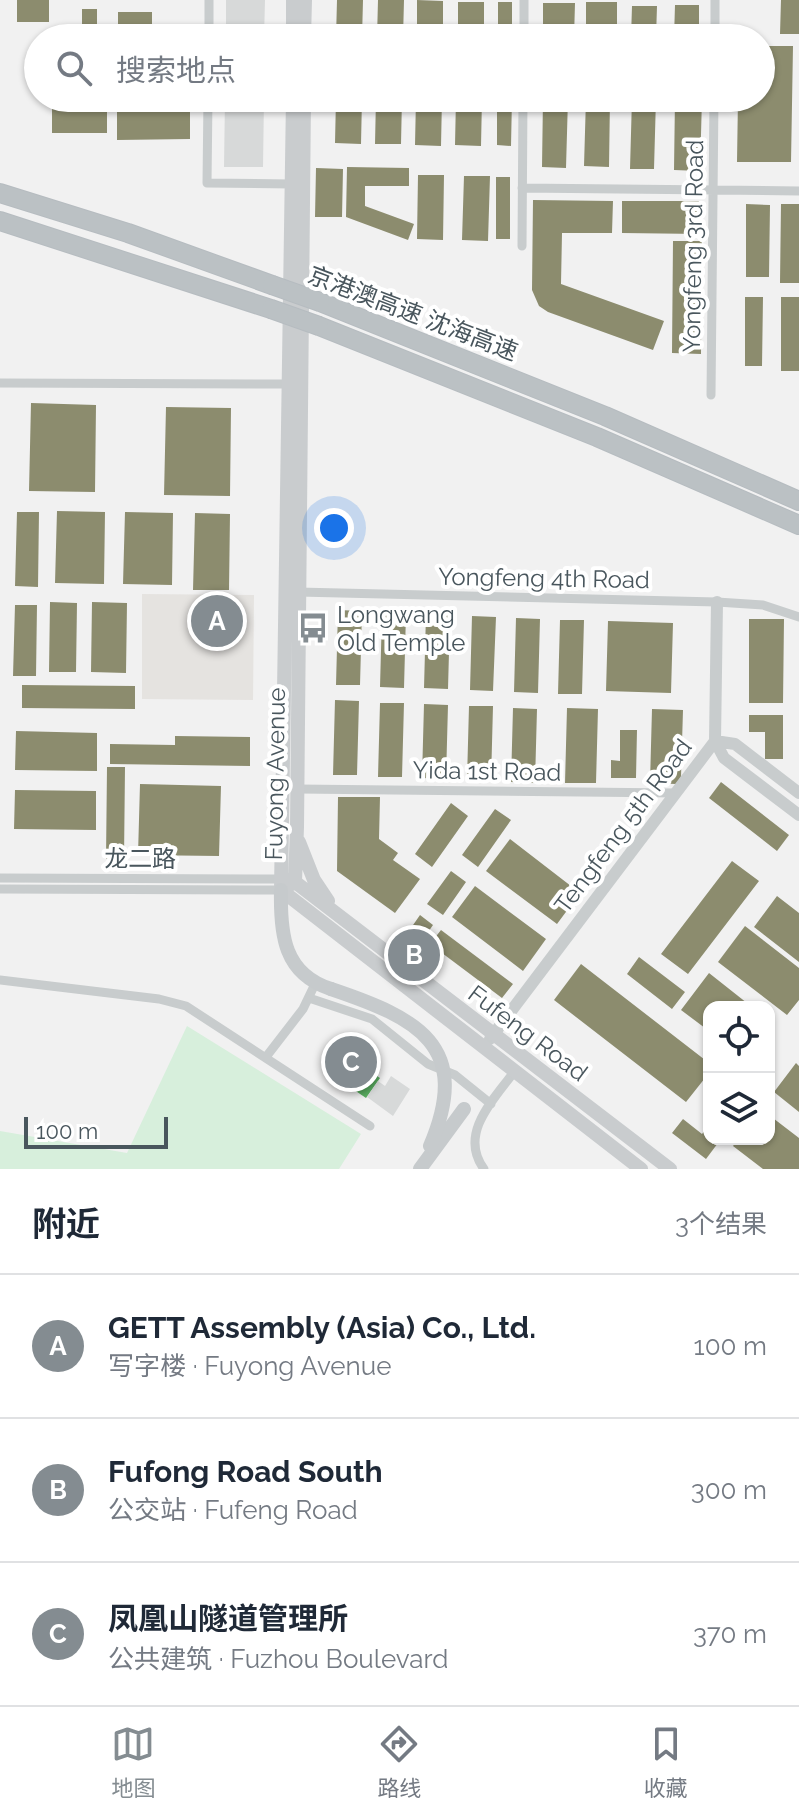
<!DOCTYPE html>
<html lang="zh">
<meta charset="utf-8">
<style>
:root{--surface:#fff;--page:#f2f2f3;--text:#1f2937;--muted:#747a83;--line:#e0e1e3;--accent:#848c91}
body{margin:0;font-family:Raleway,"Noto Sans SC",sans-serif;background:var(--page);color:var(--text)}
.controls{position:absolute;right:24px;bottom:24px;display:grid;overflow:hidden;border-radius:16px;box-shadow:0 2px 6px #0004}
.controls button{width:72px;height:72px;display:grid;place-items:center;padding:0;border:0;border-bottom:2px solid var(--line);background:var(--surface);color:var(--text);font:40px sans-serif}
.scale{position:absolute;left:24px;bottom:20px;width:144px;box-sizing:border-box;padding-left:8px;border:4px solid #49565d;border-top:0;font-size:22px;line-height:28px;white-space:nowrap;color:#49565d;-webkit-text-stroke:6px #fff;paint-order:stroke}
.you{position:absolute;left:334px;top:528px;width:28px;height:28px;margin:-20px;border:6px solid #fff;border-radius:50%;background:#1a73e8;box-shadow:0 0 0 12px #1a73e833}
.badge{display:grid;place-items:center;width:52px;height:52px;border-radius:50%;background:var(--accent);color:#fff;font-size:26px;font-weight:700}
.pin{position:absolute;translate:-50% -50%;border:4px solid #fff;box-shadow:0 2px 8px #0006}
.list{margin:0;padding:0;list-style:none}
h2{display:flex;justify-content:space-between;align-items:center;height:104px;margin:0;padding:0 32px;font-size:34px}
h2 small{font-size:26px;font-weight:400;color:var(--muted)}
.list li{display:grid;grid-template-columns:52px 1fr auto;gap:24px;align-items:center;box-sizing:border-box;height:144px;padding:0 32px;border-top:2px solid var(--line)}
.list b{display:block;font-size:30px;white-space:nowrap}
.list p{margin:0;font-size:26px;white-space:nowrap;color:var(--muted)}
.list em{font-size:26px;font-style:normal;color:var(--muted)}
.icon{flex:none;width:44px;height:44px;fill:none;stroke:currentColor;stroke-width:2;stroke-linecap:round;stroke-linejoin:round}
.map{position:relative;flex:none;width:799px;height:1169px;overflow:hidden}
.search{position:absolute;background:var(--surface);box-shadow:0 2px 6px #0004;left:24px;right:24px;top:24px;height:88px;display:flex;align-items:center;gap:20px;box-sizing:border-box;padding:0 28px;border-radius:44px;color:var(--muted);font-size:30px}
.sheet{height:536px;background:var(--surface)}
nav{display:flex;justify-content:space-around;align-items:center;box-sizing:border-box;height:112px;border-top:2px solid var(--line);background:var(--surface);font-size:22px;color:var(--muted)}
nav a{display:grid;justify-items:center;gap:4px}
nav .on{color:var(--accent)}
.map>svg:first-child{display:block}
</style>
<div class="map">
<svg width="799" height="1169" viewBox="0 0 799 1169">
<rect width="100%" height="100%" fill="#f1f1f1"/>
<!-- commercial -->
<path fill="#e5e3e0" d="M142 594 254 595 253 700 142 699Z"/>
<!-- green -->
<path fill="#d7efdc" d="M187 1026 361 1134 339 1169H0V1131L127 1153Z"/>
<!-- public -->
<path fill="#5aae61" d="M352 1059 380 1078 366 1098 338 1079Z"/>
<!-- industry -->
<path fill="#8c8c6e" d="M17 0H49V22H17Z
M337 0H363L362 38H336Z
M378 0H404L403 38H377Z
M417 0 443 1V38H417Z
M781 0H799V34H780Z
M458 2H484V38H458Z
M498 2H512V38H498Z
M586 2H617V38H586Z
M543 3H575L574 38H543Z
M675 5H699V38H674Z
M632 6H657L656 38H631Z
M82 9H97V38H82Z
M118 12H152V38H118Z
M761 46H793L791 162H737L738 98H761Z
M336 98H362L361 144 335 143Z
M376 98H402L401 144H375Z
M416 98H442L441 146 415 145Z
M456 98H482L481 146 455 145Z
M497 98H512L511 146 497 145Z
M543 98H568L566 168 542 167Z
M586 98H610L609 167 584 166Z
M632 98H656L654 169H630Z
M675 98H702L700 171 674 170Z
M52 104H107V133H52Z
M190 104V139L117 140V105Z
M347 167 409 168V186H365V206L414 224 408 240 346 217Z
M316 168 343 169 342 217H315Z
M418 175H444L443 240 417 239Z
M464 176H490L488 241 462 240Z
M496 177H510V239H496Z
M533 200 613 201 612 233H562L561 284 664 321 653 350 548 312 539 306 532 290Z
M622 201H702L701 234 622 233Z
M746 204 770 205 769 277H746Z
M781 204H799V283H780Z
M673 241H702L701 354 672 353Z
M745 297H763L762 366H745Z
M781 297H799V371H781Z
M31 403 96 405 95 492 29 491Z
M166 407 231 408 230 496 164 495Z
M57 511 105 512 104 584 55 583Z
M17 512H39L38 587 15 586Z
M125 512 173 513 172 585 123 584Z
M195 513 230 514 229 590H193Z
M50 602 77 603 76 672H49Z
M92 602 127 603 126 673 91 672Z
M15 605H37L36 676H13Z
M338 610 362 611 360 685H336Z
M382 613H406L404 688 380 687Z
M426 614 450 615 448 689 424 688Z
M472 616 496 617 493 691 470 690Z
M516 618 540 619 538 693 514 692Z
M749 619H784L783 703H749Z
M560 620H584L582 694H558Z
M608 621 673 623 671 693 606 691Z
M22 685 135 686V709L22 708Z
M335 700 359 701 357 775H333Z
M380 703H404L402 777H378Z
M424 704 448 705 446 779 422 778Z
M469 706H493L491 781 467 780Z
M513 708 537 709 535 783 511 782Z
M567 708 598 709 596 783H565Z
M652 709 683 710 681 777 676 784 650 783Z
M749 715H783V759H765V732H749Z
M620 730H637L636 778H611V760L620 761Z
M16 731 97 733V771L15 770Z
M175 736 250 737V766L110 764V744L175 745Z
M107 767H125L124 859H106Z
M721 782 789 835 777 851 709 798Z
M140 784 221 786 219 856 138 855Z
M15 790 96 791V830L14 829Z
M338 797H380L379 839 398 853 393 860 420 879 395 913 337 871Z
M451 803 468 816 432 867 415 854Z
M495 809 511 820 478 867 462 855Z
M510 839 580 893 557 924 486 871Z
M732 861 759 881 688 974 661 954Z
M451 871 466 882 443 915 427 904Z
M475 886 546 939 523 971 452 917Z
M777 896 799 913V962L754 927Z
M420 915 433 925 424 938 411 928Z
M745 926 799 968V1000L787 1015 718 962Z
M441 930 513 984 502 998 430 944Z
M639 957 685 992 672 1009 627 974Z
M581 964 709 1063V1073L686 1102 554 1000Z
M709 973 752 1007H709V1031L681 1010Z
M796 1063 799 1066V1112L774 1092Z
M769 1115 799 1138V1169H763L733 1146 738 1139H769Z
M683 1119 702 1134 709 1125V1139H721L706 1159 672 1133Z"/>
<!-- building -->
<path fill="#d7d9d9" d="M226 0H265L264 38H226Z
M225 98H264L263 167H224Z
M391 1076 410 1089 393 1116 367 1097 378 1081 385 1086Z"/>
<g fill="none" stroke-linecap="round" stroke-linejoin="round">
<!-- motorway casing -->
<g stroke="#b6bcc0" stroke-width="20">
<path id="motorway" d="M0 193 128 233 272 285
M0 221 271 309
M320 302 605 416 799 501
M319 326 597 437 799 525"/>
</g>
<!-- minor -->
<path stroke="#c8cccd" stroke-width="9" d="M209 38V0
M524 38V0
M715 38V0
M208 98 207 183 292 184
M522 188 799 191
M522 246 523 98
M0 383 287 384
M711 395 714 98
M298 592 717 602 763 605 799 617
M298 789 676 793
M0 878 281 879
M0 889 281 890
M0 980 159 999 186 1006 370 1126
M309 998 372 1019 428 1064 455 1075 491 1104
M266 1057 303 1009 315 984
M484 1169C458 1134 494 1099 514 1072"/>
<!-- tertiary -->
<path stroke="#c8cccd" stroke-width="12" d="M715 741 724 758 799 815
M715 741 735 744 799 793
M490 1039 715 741 717 602"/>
<!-- secondary -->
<path stroke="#c9ccce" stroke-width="14" d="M293 38V0
M304 38 305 0
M299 842 314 880 328 901
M287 880 295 882 670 1169
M281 890 295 882 297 827 304 98
M281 890 293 98
M281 890 641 1169"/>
<!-- primary -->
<path stroke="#c6cacc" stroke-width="14" d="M281 890C280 935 284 974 331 989
M420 1169 464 1109"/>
<!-- motorway -->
<use href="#motorway" stroke="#bbc1c4" stroke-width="18"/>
<!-- motorway-bridge casing -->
<g stroke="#b6bcc0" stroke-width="20" stroke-linecap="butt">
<path id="motorway-bridge" d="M272 285 320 302
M271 309 319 326"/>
</g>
<!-- primary-bridge -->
<path stroke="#c6cacc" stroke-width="14" d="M331 989C417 1018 473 1045 430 1146"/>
<!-- motorway-bridge -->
<use href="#motorway-bridge" stroke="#bbc1c4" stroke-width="18"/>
</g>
<!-- icons -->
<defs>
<g id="bus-bare" transform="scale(2.4)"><path d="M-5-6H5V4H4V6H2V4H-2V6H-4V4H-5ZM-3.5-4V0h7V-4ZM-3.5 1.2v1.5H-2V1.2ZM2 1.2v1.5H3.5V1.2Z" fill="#848c91" stroke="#fff" stroke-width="2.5" paint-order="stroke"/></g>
</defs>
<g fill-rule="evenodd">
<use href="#bus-bare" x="313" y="628"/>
</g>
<g text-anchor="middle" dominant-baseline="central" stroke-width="8" stroke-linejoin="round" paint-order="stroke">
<!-- street labels -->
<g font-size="24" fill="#49565d" stroke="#fff">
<text transform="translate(693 246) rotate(-89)">Yongfeng 3rd Road</text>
<text transform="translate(413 313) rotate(21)">京港澳高速 沈海高速</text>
<text transform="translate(544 578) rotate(1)">Yongfeng 4th Road</text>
<text transform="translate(487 771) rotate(1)">Yida 1st Road</text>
<text transform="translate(275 774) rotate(-89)">Fuyong Avenue</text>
<text transform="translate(623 826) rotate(-53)">Tengfeng 5th Road</text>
<text x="140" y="858">龙二路</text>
<text transform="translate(528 1033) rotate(37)">Fufeng Road</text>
</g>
<!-- poi labels -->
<g font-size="24" fill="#49565d" stroke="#fff" text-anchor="start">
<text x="337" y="614">Longwang<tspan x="337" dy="28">Old Temple</tspan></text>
</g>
</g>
</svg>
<div class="controls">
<button><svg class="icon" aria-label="locate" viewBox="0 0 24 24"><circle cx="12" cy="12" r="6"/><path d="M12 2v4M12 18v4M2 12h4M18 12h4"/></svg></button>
<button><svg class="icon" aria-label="layers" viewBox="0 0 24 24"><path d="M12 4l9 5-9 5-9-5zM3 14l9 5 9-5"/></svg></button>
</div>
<div class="scale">100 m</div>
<div class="you"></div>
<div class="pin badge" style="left:217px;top:621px">A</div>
<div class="pin badge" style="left:414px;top:955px">B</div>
<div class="pin badge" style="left:351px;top:1062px">C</div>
<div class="search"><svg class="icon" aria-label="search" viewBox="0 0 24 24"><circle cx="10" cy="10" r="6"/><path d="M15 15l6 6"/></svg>搜索地点</div>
</div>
<section class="sheet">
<h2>附近<small>3个结果</small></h2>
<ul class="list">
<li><span class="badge">A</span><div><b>GETT Assembly (Asia) Co., Ltd.</b><p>写字楼 · Fuyong Avenue</p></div><em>100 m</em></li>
<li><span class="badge">B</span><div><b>Fufong Road South</b><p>公交站 · Fufeng Road</p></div><em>300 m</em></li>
<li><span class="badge">C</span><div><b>凤凰山隧道管理所</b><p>公共建筑 · Fuzhou Boulevard</p></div><em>370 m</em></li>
</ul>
</section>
<nav>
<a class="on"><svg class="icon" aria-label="map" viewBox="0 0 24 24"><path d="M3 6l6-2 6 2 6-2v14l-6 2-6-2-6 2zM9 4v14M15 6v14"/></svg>地图</a>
<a><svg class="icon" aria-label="directions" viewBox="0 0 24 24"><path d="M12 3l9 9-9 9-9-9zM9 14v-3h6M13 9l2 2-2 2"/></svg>路线</a>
<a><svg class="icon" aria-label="saved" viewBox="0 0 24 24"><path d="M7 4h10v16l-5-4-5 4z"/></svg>收藏</a>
</nav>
